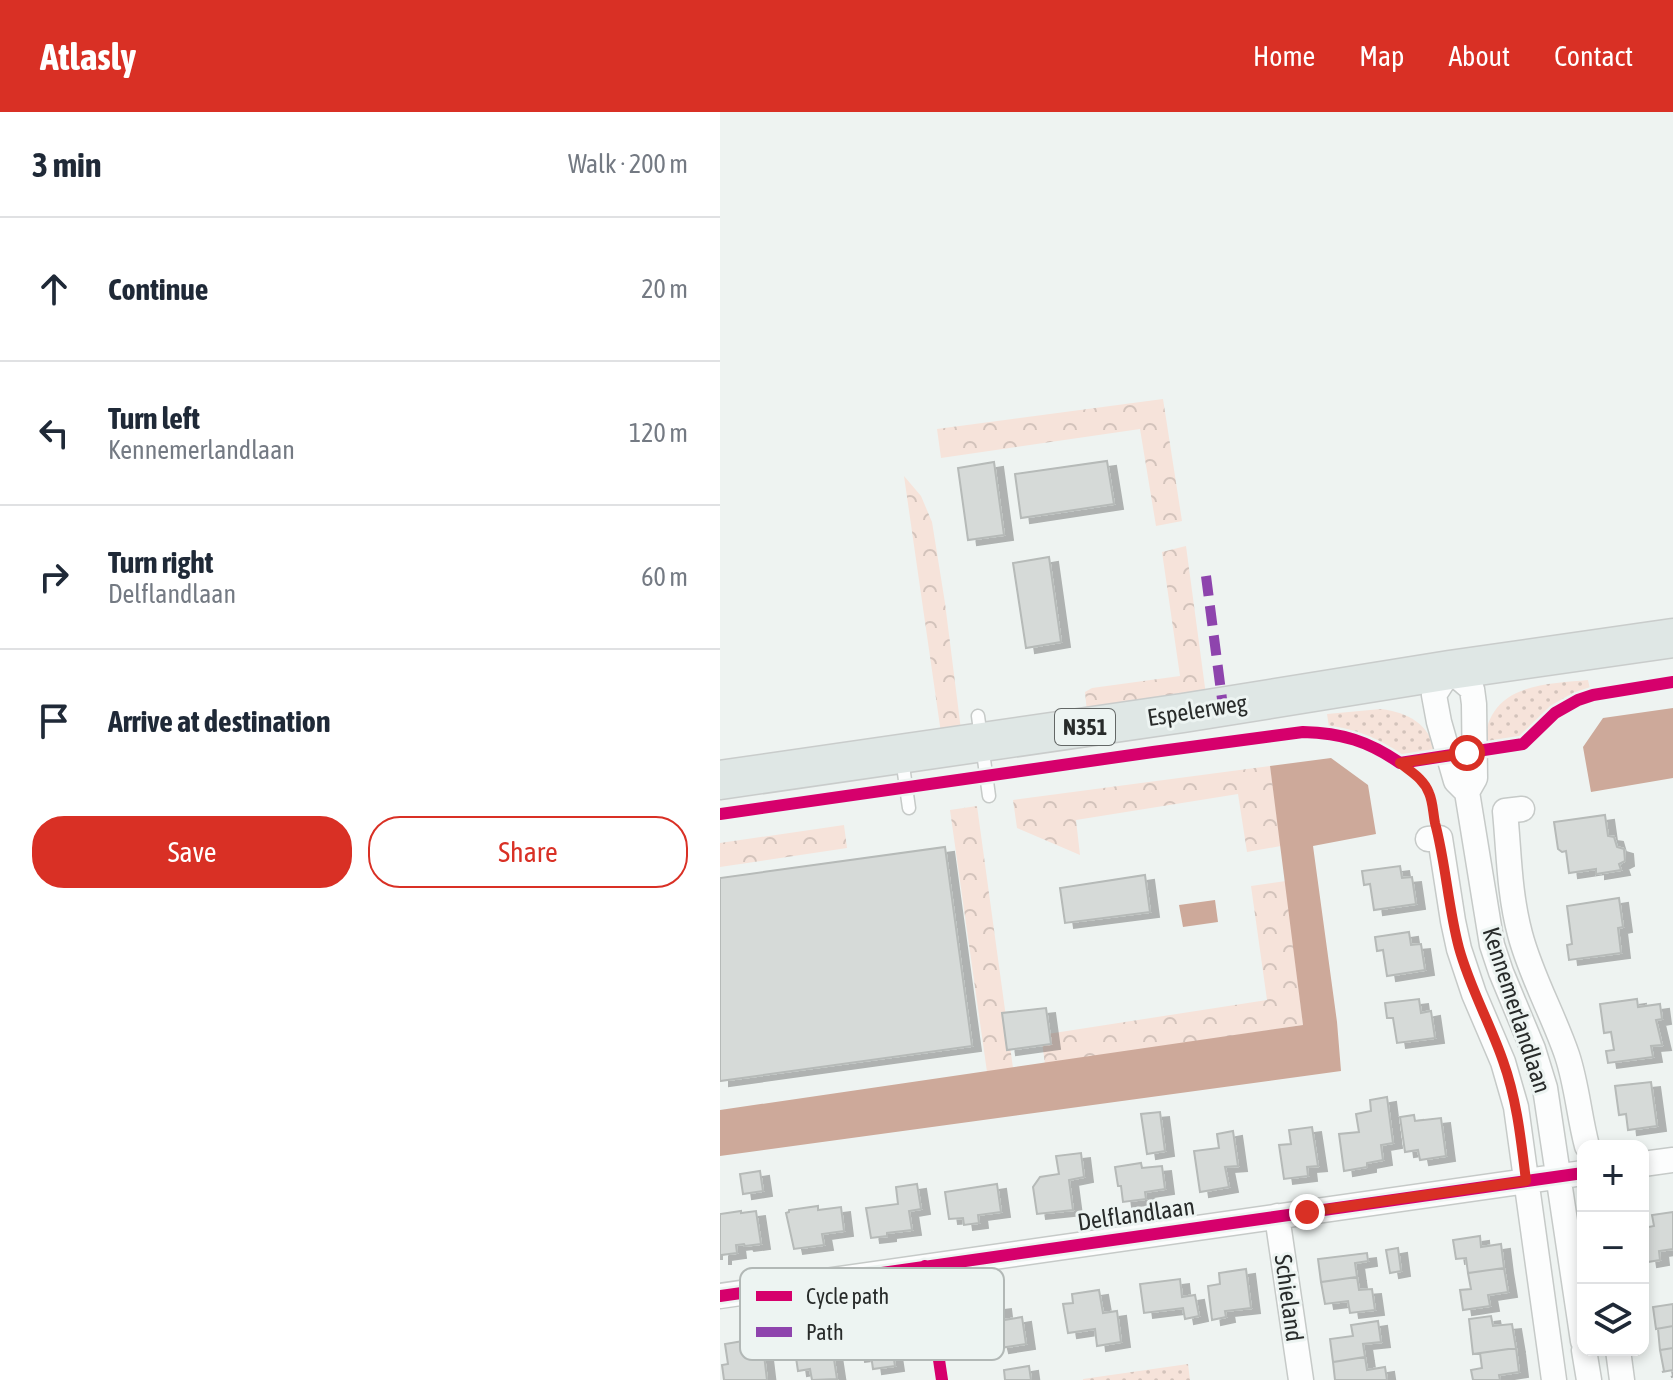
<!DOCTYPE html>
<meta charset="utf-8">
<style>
:root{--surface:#fff;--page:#f2f2f3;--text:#1f2937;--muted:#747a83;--line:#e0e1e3;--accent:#d93025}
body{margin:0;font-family:"Asap Condensed",sans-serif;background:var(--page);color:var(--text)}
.controls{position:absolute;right:24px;bottom:24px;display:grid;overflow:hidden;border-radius:16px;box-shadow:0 4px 12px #0003}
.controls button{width:72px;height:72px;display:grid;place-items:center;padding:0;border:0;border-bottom:2px solid var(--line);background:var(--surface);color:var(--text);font:40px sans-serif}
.stop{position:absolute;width:24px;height:24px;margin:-18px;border:6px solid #d93025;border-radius:50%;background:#fff}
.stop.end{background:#d93025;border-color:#fff;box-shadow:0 2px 8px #0008}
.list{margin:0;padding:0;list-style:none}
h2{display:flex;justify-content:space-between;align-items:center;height:104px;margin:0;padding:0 32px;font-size:34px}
h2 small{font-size:26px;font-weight:400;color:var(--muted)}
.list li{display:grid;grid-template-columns:52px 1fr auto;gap:24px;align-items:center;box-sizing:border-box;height:144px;padding:0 32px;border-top:2px solid var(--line)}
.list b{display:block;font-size:30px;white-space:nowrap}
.list p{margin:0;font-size:26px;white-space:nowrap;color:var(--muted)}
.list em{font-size:26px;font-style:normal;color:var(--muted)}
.actions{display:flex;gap:16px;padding:24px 32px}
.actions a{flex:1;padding:18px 0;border:2px solid var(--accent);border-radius:32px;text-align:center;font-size:28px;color:var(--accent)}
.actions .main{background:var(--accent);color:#fff}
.icon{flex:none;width:44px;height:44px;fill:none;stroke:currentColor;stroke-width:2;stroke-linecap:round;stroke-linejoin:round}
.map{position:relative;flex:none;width:953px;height:1268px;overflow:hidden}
header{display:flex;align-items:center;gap:48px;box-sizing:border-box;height:112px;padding:0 40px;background:var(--accent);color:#fff}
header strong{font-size:38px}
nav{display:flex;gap:44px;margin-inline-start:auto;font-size:28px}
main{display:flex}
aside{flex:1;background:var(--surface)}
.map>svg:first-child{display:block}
</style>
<header>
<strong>Atlasly</strong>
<nav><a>Home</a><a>Map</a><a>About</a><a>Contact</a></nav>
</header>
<main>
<aside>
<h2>3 min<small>Walk · 200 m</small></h2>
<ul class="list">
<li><svg class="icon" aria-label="ahead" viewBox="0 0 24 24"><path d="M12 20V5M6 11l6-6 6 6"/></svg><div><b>Continue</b></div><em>20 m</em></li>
<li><svg class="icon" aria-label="left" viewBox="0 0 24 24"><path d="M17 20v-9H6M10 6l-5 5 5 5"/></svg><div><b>Turn left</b><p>Kennemerlandlaan</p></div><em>120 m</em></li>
<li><svg class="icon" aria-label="right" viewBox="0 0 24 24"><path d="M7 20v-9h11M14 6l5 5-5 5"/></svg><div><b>Turn right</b><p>Delflandlaan</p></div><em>60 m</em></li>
<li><svg class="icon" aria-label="arrive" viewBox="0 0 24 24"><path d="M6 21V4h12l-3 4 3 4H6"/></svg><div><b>Arrive at destination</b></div></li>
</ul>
<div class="actions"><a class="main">Save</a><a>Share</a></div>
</aside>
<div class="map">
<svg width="953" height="1268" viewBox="0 0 953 1268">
<defs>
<pattern id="grass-dots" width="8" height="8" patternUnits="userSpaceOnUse" patternTransform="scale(2)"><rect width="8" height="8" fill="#f6e3da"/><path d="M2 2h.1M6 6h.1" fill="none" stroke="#d3c3bb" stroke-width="1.8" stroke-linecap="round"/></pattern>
<pattern id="forest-crowns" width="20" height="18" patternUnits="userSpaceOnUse" patternTransform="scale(2)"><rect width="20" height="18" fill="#f6e3da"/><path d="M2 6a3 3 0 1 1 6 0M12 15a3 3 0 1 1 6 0" fill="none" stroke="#d3c3bb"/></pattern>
<filter id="shadow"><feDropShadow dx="9" dy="5" stdDeviation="0" flood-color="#0004"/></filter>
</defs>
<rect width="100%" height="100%" fill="#eef3f1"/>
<!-- grass -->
<path fill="url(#grass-dots)" d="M868 568 870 577 844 588 831 596 801 626 769 632 764 630C766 620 768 608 774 600 792 571 838 571 868 568Z
M661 597C689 601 708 611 716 640L681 645 653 627 609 615 607 602Z
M468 1252 470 1268H363V1267Z"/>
<!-- forest -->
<path fill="url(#forest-crowns)" d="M443 287 462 409 436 414 420 317 221 346 217 317Z
M184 364 201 384 212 410 225 491 241 618 221 621Z
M466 434 486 583 367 600 365 580 372 576 460 564 442 440Z
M550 654 561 734 527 740 518 682 356 708 360 743 297 716 293 688Z
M257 694 293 956 267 960 230 698Z
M124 713 127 736 0 755V731Z
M566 769 583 913 325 952 321 923 547 888 531 774Z"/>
<!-- water -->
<path fill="#cda99a" d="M953 596V666L871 680 863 635 883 606Z
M611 646 648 673 656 722 593 734 617 910 621 959 0 1044V998L583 913 550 654Z
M495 788 498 810 463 815 459 793Z"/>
<!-- building -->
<path fill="#d6dad8" stroke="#b6bab8" stroke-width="2" filter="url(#shadow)" d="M387 349 394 392 301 406 295 362Z
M274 350 284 423 248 428 238 356Z
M329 445 341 530 306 536 293 451Z
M885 703 888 724 894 725 897 735 904 737 905 749 899 752 901 758 876 762V757L849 761 846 739 842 740 838 737 834 710Z
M225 735 252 934 0 969V766Z
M680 754 682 766 692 765 696 792 654 798 650 772 644 773 642 759Z
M425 763 430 800 345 811 340 776Z
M899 786 903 815 898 816 901 841 849 848 847 833 852 832 847 794Z
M689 820 691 833 701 832 705 858 667 864 663 838 657 839 655 825Z
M699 887 701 901 711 899 715 926 677 931 673 906H667L665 891Z
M917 887 918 895 940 892 942 907 936 908 942 933 931 934 933 945 888 951 886 939 894 938 891 920 884 921 880 892Z
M326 896 331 932 287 938 282 901Z
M931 970 937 1014 908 1018 906 1002 899 1003 895 974Z
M667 985 673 1031 661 1033 663 1048 647 1051V1055L624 1059 619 1022 639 1020 636 1002 651 999 650 988Z
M440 1000 445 1039 427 1042 421 1002Z
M694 1003 695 1009 721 1006 726 1044 700 1048 698 1038 685 1040 680 1005Z
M592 1015 598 1054 587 1055 588 1064 564 1067 559 1033 571 1032 569 1018Z
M513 1019 518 1054 505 1055 509 1075 480 1080 474 1039 499 1036 497 1022Z
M361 1041 364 1065 349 1068 353 1098 317 1102 313 1075 320 1065 339 1062 336 1044Z
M421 1051 422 1056 442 1054 445 1077 425 1080 426 1087 403 1090 401 1074H398L395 1055Z
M40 1059 43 1079 23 1082 20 1062Z
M197 1072 201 1097 189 1099 192 1118 167 1121V1124L151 1126 146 1096 178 1092 176 1075Z
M277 1072 281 1100 258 1103 259 1111 244 1113 243 1106 229 1107 225 1080Z
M98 1094V1098L121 1095 124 1119 102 1122 104 1133 74 1137 66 1101 69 1100V1098Z
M21 1099V1101L36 1099 41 1132 25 1134 24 1132 16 1133 17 1141 2 1143V1147H0V1102Z
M953 1100V1137L939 1139 940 1148 928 1150 923 1116 934 1114 932 1103Z
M760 1124 761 1135 781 1132 784 1156 748 1161 746 1146 736 1147 733 1128Z
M678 1136 681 1159 670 1161 666 1138Z
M647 1141 648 1149 635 1151 637 1165 601 1170 598 1147Z
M784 1156 788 1180 768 1183 770 1194 743 1198 740 1178 751 1177 748 1161Z
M526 1157 531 1196 505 1199 506 1205 492 1208 488 1174 500 1172 499 1161Z
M637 1165 639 1178 652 1177 655 1198 630 1201 628 1189 605 1192 601 1170Z
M460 1167 462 1185 475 1183 479 1204 465 1207 463 1196 424 1201 420 1172Z
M379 1178 383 1201 397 1199 401 1230 377 1234 375 1217 348 1221 343 1192 353 1191 352 1182Z
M282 1192 284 1208 302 1205 306 1232 280 1236 278 1228 242 1232 241 1225 235 1223 234 1213 239 1209 237 1198Z
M953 1192V1214L936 1217 933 1195Z
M771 1204 773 1214 792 1212 796 1236 753 1242 749 1207Z
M161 1209 162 1213 191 1210 194 1236 173 1241 175 1254 153 1257 151 1243 136 1245 131 1214Z
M658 1209 661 1230 643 1232 645 1245 613 1250 610 1227 633 1224 631 1213Z
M953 1214V1236L940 1238 938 1217H936Z
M97 1219 99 1236 112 1234 117 1267 92 1268 90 1257 78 1259 75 1239 70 1240 67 1223Z
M29 1228 31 1245 44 1243 47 1268H4L2 1253 8 1252 5 1232Z
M796 1236 799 1260 779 1263 780 1268H753L751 1258 762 1256 760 1241Z
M953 1236V1258L942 1260 944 1259 940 1238Z
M645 1245 647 1258 665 1255 667 1268H615L613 1250Z
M309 1254 311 1268H285L284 1258Z"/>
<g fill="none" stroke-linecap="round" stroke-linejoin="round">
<!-- lane casing -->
<g stroke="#c6cac8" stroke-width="15">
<path id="lane" d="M258 604 269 684
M182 647 189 696"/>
</g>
<!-- street casing -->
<g stroke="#c6cac8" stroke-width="27">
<path id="street" d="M747 680 736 669 719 610 714 583 730 558 752 577 754 592 755 666 747 680 772 833 781 860 813 937 825 976 863 1229
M802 697 785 699C789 740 789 781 800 822 811 864 833 902 847 943 857 973 859 1004 867 1034
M708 727 720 726 733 809 739 837 754 882 783 950 796 995 834 1268
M923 1052 953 1048
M557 1104 581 1268
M0 1184 863 1061
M864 1238 869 1268
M898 1238 902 1268"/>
</g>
<!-- primary casing -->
<g stroke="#c9cccb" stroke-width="41">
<path id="primary" d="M0 668 463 601 730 558 953 526"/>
</g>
<!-- lane -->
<use href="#lane" stroke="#fcfdfd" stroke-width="12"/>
<!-- street -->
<use href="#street" stroke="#fcfdfd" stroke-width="24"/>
<!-- primary -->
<use href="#primary" stroke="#dfe7e5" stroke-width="38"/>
<!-- quiet -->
<path stroke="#8e44ad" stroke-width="10" stroke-dasharray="20 10" stroke-linecap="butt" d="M486 464 502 587"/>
<!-- cycleway casing -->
<g stroke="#edf4f2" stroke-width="17">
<path id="cycleway" d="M0 702 433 640 583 620C622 621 648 629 680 651L803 632 835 601 858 588 873 583 953 570
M205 1154 222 1268
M0 1184 863 1061"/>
</g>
<!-- cycleway -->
<use href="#cycleway" stroke="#d6006c" stroke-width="12"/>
</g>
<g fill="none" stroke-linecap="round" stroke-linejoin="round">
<!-- route -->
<path stroke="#d93025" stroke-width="10" d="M587 1100 806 1069C801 1028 797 988 783 949 770 911 750 876 739 836 728 795 726 752 715 711 713 701 713 690 709 681 704 667 691 660 680 651L747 641"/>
</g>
<g text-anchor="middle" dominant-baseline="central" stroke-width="6" stroke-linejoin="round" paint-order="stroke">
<!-- shield labels -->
<rect fill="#edf4f2" stroke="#636766" stroke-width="2" x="335" y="597" width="60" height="36" rx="6"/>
<g font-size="22" font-weight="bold" fill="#282b2a">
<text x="365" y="615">N351</text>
</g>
<!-- street labels -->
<g font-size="24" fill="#282b2a" stroke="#edf4f2">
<text transform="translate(477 598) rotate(-9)">Espelerweg</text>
<text transform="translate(797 898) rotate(72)">Kennemerlandlaan</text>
<text transform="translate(416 1102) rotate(-8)">Delflandlaan</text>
<text transform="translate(569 1186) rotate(82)">Schieland</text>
</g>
</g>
<!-- legend -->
<rect x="20" y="1156" width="264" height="92" rx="12" fill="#edf4f2" stroke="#b2b8b6" stroke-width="2"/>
<rect x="36" y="1179" width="36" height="10" fill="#d6006c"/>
<rect x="36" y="1215" width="36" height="10" fill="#8e44ad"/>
<g font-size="22" fill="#282b2a">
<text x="86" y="1192">Cycle path</text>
<text x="86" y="1228">Path</text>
</g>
</svg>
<div class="controls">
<button>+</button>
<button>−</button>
<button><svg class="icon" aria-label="layers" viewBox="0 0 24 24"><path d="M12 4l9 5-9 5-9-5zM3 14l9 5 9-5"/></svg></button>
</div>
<div class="stop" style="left:747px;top:641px"></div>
<div class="stop end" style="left:587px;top:1100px"></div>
</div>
</main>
